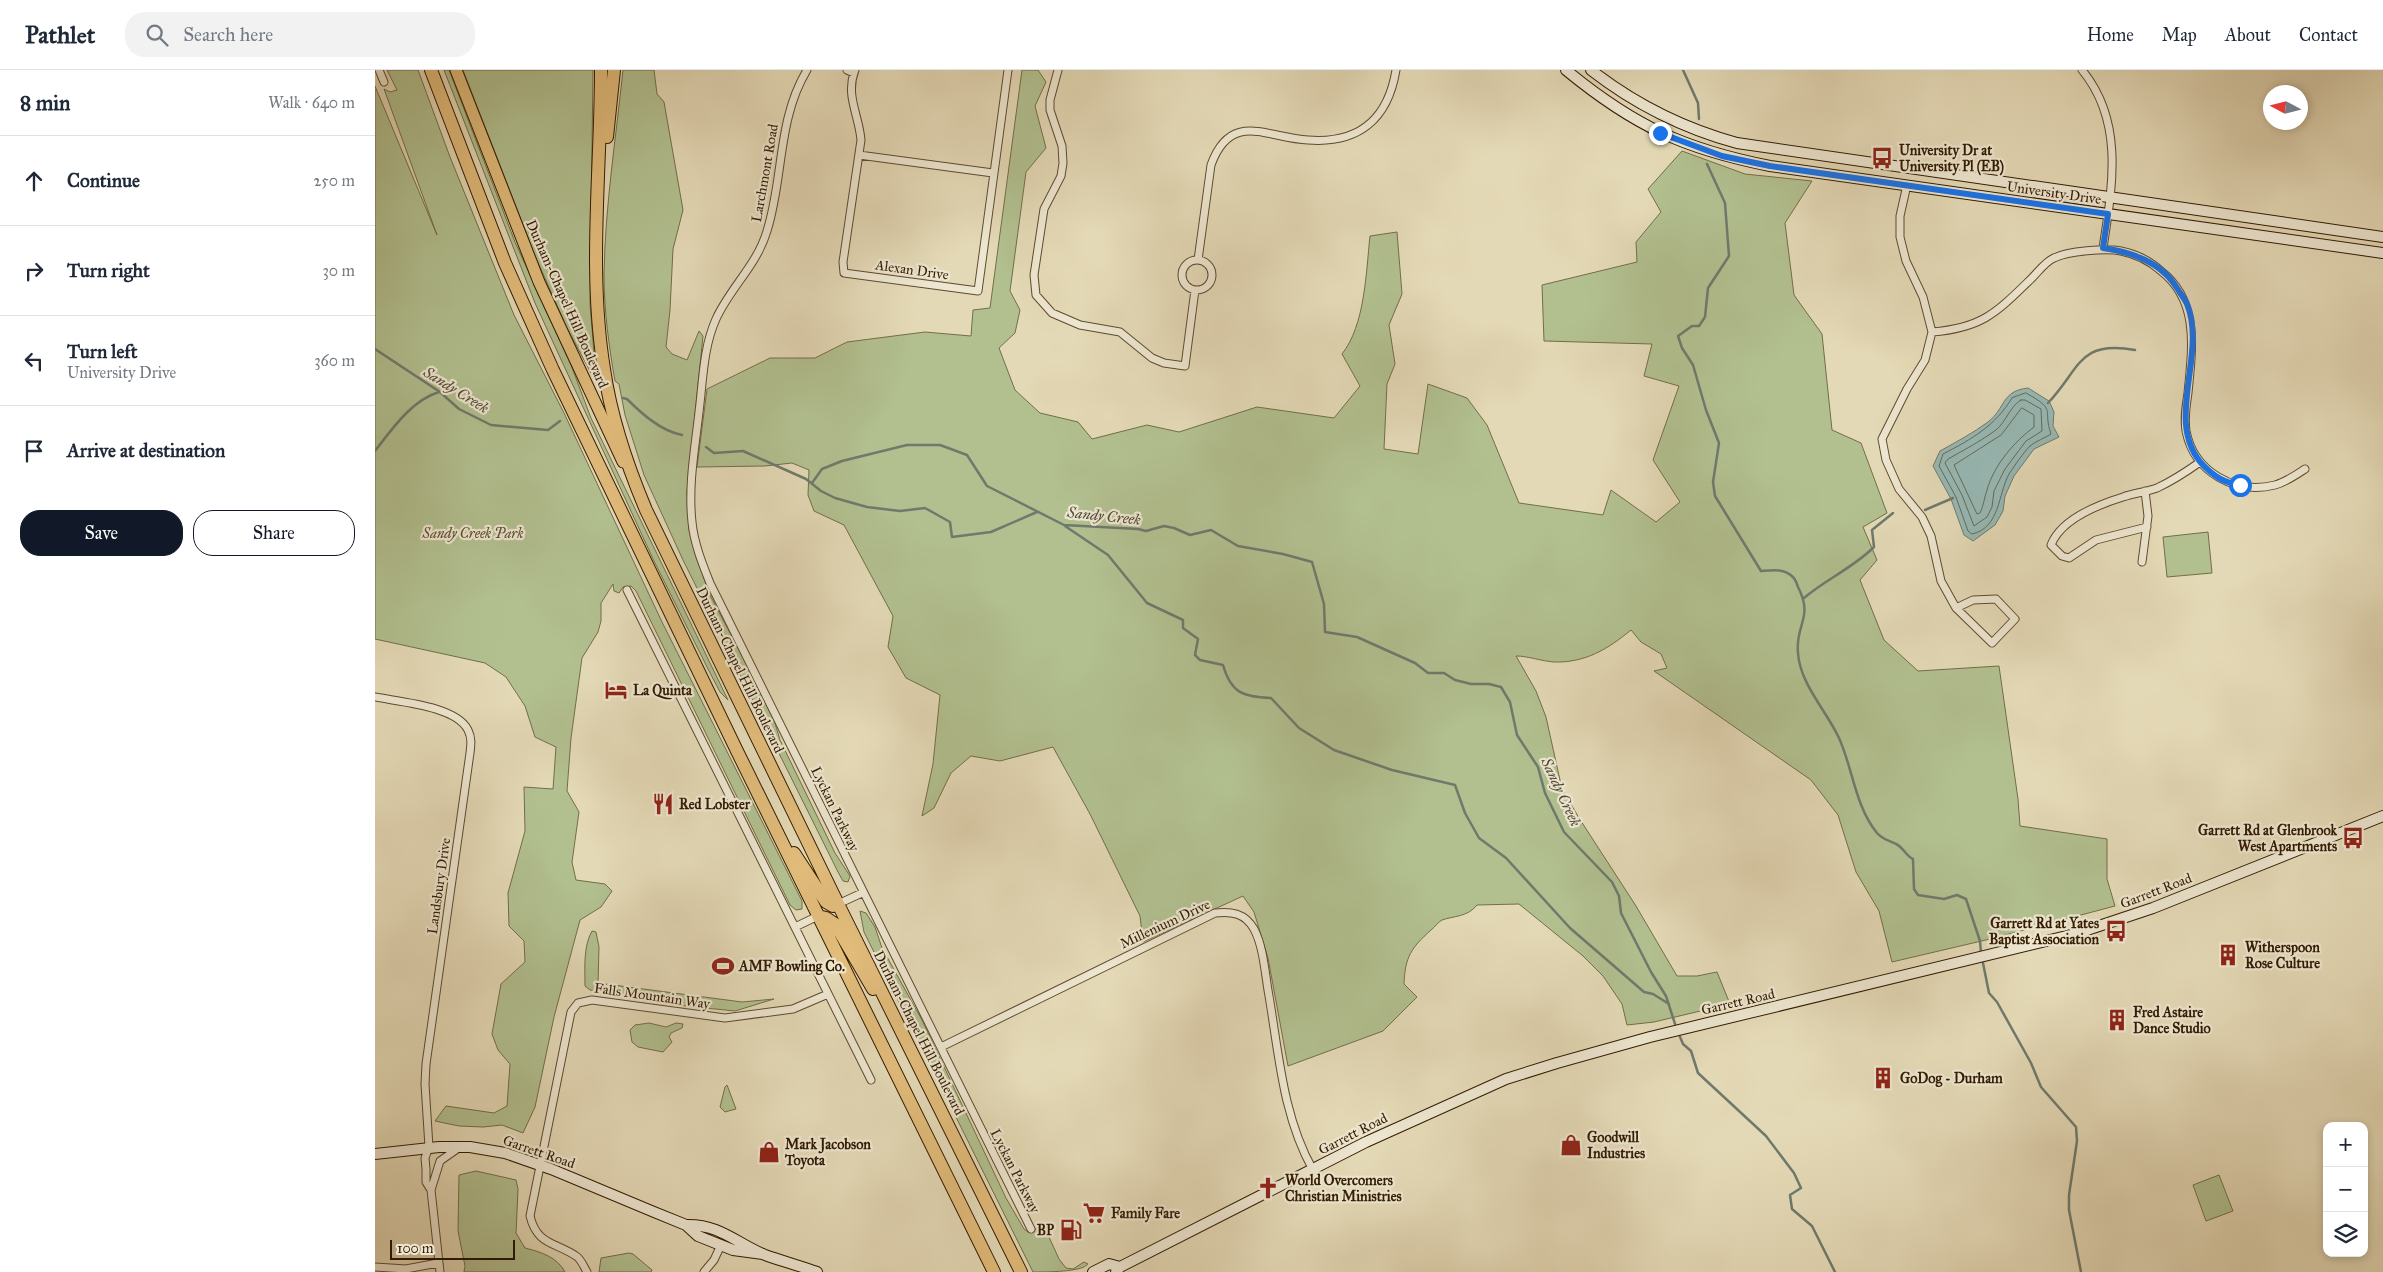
<!DOCTYPE html>
<meta charset="utf-8">
<style>
:root{--surface:#fff;--page:#f2f2f3;--text:#1f2937;--muted:#747a83;--line:#e0e1e3;--accent:#111827}
body{margin:0;font-family:"IM FELL Great Primer",serif;background:var(--page);color:var(--text)}
.controls{position:absolute;right:15px;bottom:15px;display:grid;overflow:hidden;border-radius:10px;box-shadow:0 2px 8px #0003}
.controls button{width:45px;height:45px;display:grid;place-items:center;padding:0;border:0;border-bottom:1px solid var(--line);background:var(--surface);color:var(--text);font:25px sans-serif}
.compass{position:absolute;left:1888px;top:15px;width:45px;height:45px;border-radius:50%;background:var(--surface);box-shadow:0 2px 8px #0003;rotate:277deg}
.scale{position:absolute;left:15px;bottom:12px;width:125px;box-sizing:border-box;padding-left:5px;border:2px solid #321b01;border-top:0;font-size:14px;line-height:18px;white-space:nowrap;color:#321b01;-webkit-text-stroke:4px #ede6d0;paint-order:stroke}
.stop{position:absolute;width:15px;height:15px;margin:-11px;border:4px solid #1a73e8;border-radius:50%;background:#fff}
.stop.end{background:#1a73e8;border-color:#fff;box-shadow:0 1px 5px #0008}
.list{margin:0;padding:0;list-style:none}
h2{display:flex;justify-content:space-between;align-items:center;height:65px;margin:0;padding:0 20px;font-size:21px}
h2 small{font-size:16px;font-weight:400;color:var(--muted)}
.list li{display:grid;grid-template-columns:32px 1fr auto;gap:15px;align-items:center;box-sizing:border-box;height:90px;padding:0 20px;border-top:1px solid var(--line)}
.list b{display:block;font-size:19px;white-space:nowrap}
.list p{margin:0;font-size:16px;white-space:nowrap;color:var(--muted)}
.list em{font-size:16px;font-style:normal;color:var(--muted)}
.actions{display:flex;gap:10px;padding:15px 20px}
.actions a{flex:1;padding:11px 0;border:1px solid var(--accent);border-radius:20px;text-align:center;font-size:18px;color:var(--accent)}
.actions .main{background:var(--accent);color:#fff}
.icon{flex:none;width:28px;height:28px;fill:none;stroke:currentColor;stroke-width:2;stroke-linecap:round;stroke-linejoin:round}
.map{position:relative;flex:none;width:2008px;height:1202px;overflow:hidden}
header{display:flex;align-items:center;gap:30px;box-sizing:border-box;height:70px;padding:0 25px;background:var(--surface);border-bottom:1px solid var(--line)}
header strong{font-size:24px}
nav{display:flex;gap:28px;margin-inline-start:auto;font-size:18px}
.search{width:350px;height:45px;background:var(--page);display:flex;align-items:center;gap:12px;box-sizing:border-box;padding:0 18px;border-radius:20px;color:var(--muted);font-size:19px}
main{display:flex}
aside{flex:1;background:var(--surface)}
.map>svg:first-child{display:block}
</style>
<header>
<strong>Pathlet</strong>
<div class="search"><svg class="icon" aria-label="search" viewBox="0 0 24 24"><circle cx="10" cy="10" r="6"/><path d="M15 15l6 6"/></svg>Search here</div>
<nav><a>Home</a><a>Map</a><a>About</a><a>Contact</a></nav>
</header>
<main>
<aside>
<h2>8 min<small>Walk · 640 m</small></h2>
<ul class="list">
<li><svg class="icon" aria-label="ahead" viewBox="0 0 24 24"><path d="M12 20V5M6 11l6-6 6 6"/></svg><div><b>Continue</b></div><em>250 m</em></li>
<li><svg class="icon" aria-label="right" viewBox="0 0 24 24"><path d="M7 20v-9h11M14 6l5 5-5 5"/></svg><div><b>Turn right</b></div><em>30 m</em></li>
<li><svg class="icon" aria-label="left" viewBox="0 0 24 24"><path d="M17 20v-9H6M10 6l-5 5 5 5"/></svg><div><b>Turn left</b><p>University Drive</p></div><em>360 m</em></li>
<li><svg class="icon" aria-label="arrive" viewBox="0 0 24 24"><path d="M6 21V4h12l-3 4 3 4H6"/></svg><div><b>Arrive at destination</b></div></li>
</ul>
<div class="actions"><a class="main">Save</a><a>Share</a></div>
</aside>
<div class="map">
<svg width="2008" height="1202" viewBox="0 0 2008 1202">
<rect width="100%" height="100%" fill="#e4d9b6"/>
<filter id="stains"><feTurbulence type="fractalNoise" baseFrequency=".004" numOctaves="4"/><feColorMatrix values="0 0 0 0 .2 0 0 0 0 .09 0 0 0 0 .02 0 0 0 .5 -.17"/></filter>
<radialGradient id="worn" r=".72"><stop offset=".6" stop-color="#630" stop-opacity="0"/><stop offset="1" stop-color="#630" stop-opacity=".3"/></radialGradient>
<!-- green -->
<path fill="#b2c090" stroke="#726e48" d="M12 0H43L75 87 139 245 189 343 287 552 427 831V839L421 840 415 835 261 521 256 516 248 517 244 523 239 521 238 514 226 533V551L223 562 207 588 196 668 192 721 204 742 197 792 201 810 230 814 237 821 226 837 205 850 179 947 160 1037 148 1063 127 1055 108 1057 84 1056 60 1051 71 1036 119 1043 132 1036 135 994 123 980 117 964 126 914 150 892 149 871 134 856 133 823 150 761 149 717 178 719 181 677 160 667 150 636 131 607 110 593 0 569V16L62 165 9 19 15 22 22 20Z
M69 0H74L140 172 196 295 216 348 353 630 345 622 333 599 279 491 160 233Z
M88 0H218L215 234 221 307 219 308 217 305 192 258 161 188Z
M248 0H279L282 24 289 32 308 140 298 179 295 240 291 277 297 284 312 290 324 261 328 266 312 422 314 460 321 487 335 525 383 616 400 653 405 670 460 783 475 806 473 812 468 811 463 802 308 490 269 405 250 345 244 314 240 311C234 277 229 240 229 205 230 136 241 68 248 0Z
M647 0H663L671 12 660 36 671 78 651 102 635 221 645 240 640 263 624 278 640 320 665 343 703 352 717 369 772 355 804 362 882 337 959 348 985 316 967 284C990 255 991 203 995 166L1022 162 1027 224 1014 255 1020 294 1012 314 1009 379 1043 384 1053 314 1092 328 1112 355 1144 433 1228 445 1236 420 1281 452 1305 432 1278 390 1304 316 1269 306 1277 274 1169 271 1167 215 1262 192 1261 172 1286 142 1273 119 1307 81 1370 104 1437 111 1410 153 1419 225 1447 264 1457 360 1486 373 1512 443 1488 457 1502 490 1485 510 1509 570 1543 601 1624 596 1643 729 1645 756 1732 769V809L1740 836 1615 869 1517 892 1504 841 1481 802 1463 745 1436 710 1279 601 1292 598 1286 584 1266 572 1256 560C1233 579 1210 593 1179 592 1166 591 1153 586 1141 586L1161 621 1171 647 1187 719 1204 748 1261 836 1302 906H1322L1342 902 1355 934 1279 952 1252 955 1247 934 1228 906 1208 886 1144 834 1102 835C1093 847 1078 846 1067 850 1063 852 1060 857 1056 860 1036 878 1030 887 1029 914L1042 927 1008 961 913 996 893 888 879 842 868 826 768 872 765 846 715 744 678 677 625 691 596 686 576 703 559 738 547 746 558 694 565 625 531 608 513 577 518 546 469 455 439 441 433 425 434 400 417 393 390 396 322 397 332 319 395 288H440L472 272 550 262 596 266 598 240 615 238Z
M1833 462 1837 503 1792 507 1788 467Z
M485 841 491 843 500 857 507 878 547 950 631 1128 649 1159 653 1162 669 1156 684 1189 691 1198 698 1199 709 1192 713 1194C707 1202 672 1202 658 1202L489 862Z
M217 861 221 862 224 877 223 913 367 932 399 929 360 941 311 936 215 920 210 916C210 898 208 877 217 861Z
M274 953 291 957 301 953 308 954 307 958 296 963 294 967 297 972 288 982 263 977 257 972 255 960 260 955Z
M352 1015 361 1039 350 1042 345 1037 350 1017Z
M101 1101 141 1110 143 1119 141 1163 150 1178C166 1182 182 1187 190 1202H89L90 1196 83 1161 84 1105Z
M1844 1105 1858 1141 1831 1151 1818 1115Z
M254 1183 258 1184 277 1200 276 1202H224L226 1188Z"/>
<!-- water -->
<path fill="#97b9b5" stroke="#6f7a6d" d="M1653 318 1674 331 1679 342 1678 356 1684 367 1659 379 1639 406 1630 426 1628 441 1620 455 1598 471 1589 465 1576 429 1558 396 1565 381C1581 372 1598 363 1613 352 1631 338 1626 321 1653 318Z"/>
<g fill="none" stroke-linecap="round" stroke-linejoin="round">
<!-- shore -->
<path stroke="#646a5b" stroke-width="1" d="M1651 323C1683 341 1667 338 1676 364 1670 368 1661 371 1655 376 1648 383 1640 395 1634 404 1623 424 1625 458 1597 464L1593 461 1581 427 1564 396 1568 384C1597 369 1620 356 1637 328Z
M1646 330H1650L1666 339 1667 361 1651 371 1630 399 1619 421 1617 437 1612 447 1599 456 1587 425 1570 393 1573 389C1589 380 1606 371 1621 360 1631 352 1635 336 1646 330Z
M1647 338 1659 345V357C1639 372 1619 395 1612 420 1609 428 1609 435 1605 443L1602 444 1579 395 1626 365Z"/>
<!-- stream -->
<path stroke="#6f7a6d" stroke-width="2.5" d="M1308 0 1323 33 1324 49
M1332 94 1350 133 1354 186 1333 218 1330 247 1324 256H1317L1303 266 1307 278 1318 295 1331 340 1344 373 1338 412 1340 426 1386 501C1397 500 1409 498 1418 507 1420 509 1422 514 1423 517 1439 548 1420 554 1423 583 1425 614 1451 640 1464 668 1478 699 1480 736 1502 763 1508 770 1514 770 1521 774 1528 777 1531 786 1538 789L1539 819 1543 825 1569 829 1582 825 1591 829 1605 871 1606 883
M0 279 65 322 84 339 116 355 173 360 185 351
M248 328 252 329C267 344 286 361 307 365
M1673 333C1706 298 1703 270 1760 280
M331 377 339 383 368 381 431 409 446 421 460 428 492 437 525 441 550 438 575 452 577 467 616 462 662 442
M0 381C17 359 37 330 64 322
M437 413 447 399 467 391 532 375H565L592 385 612 416 689 455 763 459 771 461 789 456 799 458 815 465 836 460 863 476 908 484 937 492 949 534 950 562 982 567 1040 593 1053 603H1069L1080 610 1096 614H1114L1126 617 1135 632 1142 665 1163 697 1170 723 1189 762 1237 812 1244 826 1246 843 1276 902 1291 926 1301 957
M1550 440 1578 428
M690 456 733 485 772 533 808 550V558L823 569 820 585 825 590 848 595C856 623 868 627 896 628L924 658 959 680 1017 700 1080 715 1090 743 1104 768 1131 788 1195 858 1269 922 1278 924 1294 934
M1429 528C1451 509 1478 498 1499 477L1497 460 1518 443
M1607 888 1614 923 1622 932 1656 993 1666 1017 1701 1057 1702 1071 1694 1125V1140L1706 1202
M1303 962 1308 974 1316 981 1323 1003 1391 1066 1419 1103 1426 1118 1415 1125 1417 1139 1437 1156 1460 1202"/>
<!-- street casing -->
<g stroke="#5e4a2e" stroke-width="9">
<path id="street" d="M4 0 9 12
M432 0C402 50 409 107 392 161 382 195 355 218 341 249 328 278 328 311 324 342 320 378 313 415 317 452 319 473 327 493 335 513L656 1159
M472 0 479 3
M480 0C470 25 484 45 486 70L468 192 469 203 603 221 633 0
M683 0 675 30V40L687 76 688 93 686 106 669 139 659 205 661 225 677 243 705 255 745 262 777 288 789 293 810 296 820 220
M1707 0C1750 52 1737 118 1728 178
M484 85 618 103
M1532 115 1525 146V167L1531 191 1548 227 1557 262 1550 290 1532 319 1507 369 1511 390 1524 419 1547 447 1556 466 1566 511 1581 538 1617 573 1640 549 1621 529 1598 530 1581 538
M823 190 836 95C856 40 892 68 933 70 984 74 1013 49 1021 0
M807 205a15 15 0 1 1 30 0a15 15 0 1 1-30 0Z
M1557 262C1608 258 1622 242 1657 208 1663 202 1671 191 1679 188 1693 181 1731 178 1746 181 1761 184 1775 191 1786 201 1825 231 1817 280 1813 323 1811 336 1809 348 1811 361 1819 402 1860 425 1900 415 1911 412 1921 405 1930 399
M1772 457 1721 470 1694 488 1687 486 1676 475C1686 449 1722 435 1748 427 1759 423 1771 422 1782 418 1797 411 1811 402 1825 392
M1767 492 1773 446 1770 421
M252 520 496 1010
M0 627C25 632 81 636 93 660 97 668 96 675 95 683L51 994 50 1014 54 1077 50 1088 51 1099V1112L56 1120 65 1202
M463 834 487 823
M420 857 443 846
M566 977 840 843C856 841 870 843 879 859 889 878 890 905 894 926 904 985 908 1047 938 1100
M56 1120 65 1091 85 1077
M0 1197 31 1199 63 1193
M212 1202C209 1197 206 1189 201 1186 180 1172 162 1175 155 1146L196 942 203 933 217 930 350 948 418 939 453 924
M329 1202 339 1190 346 1175"/>
</g>
<!-- secondary casing -->
<g stroke="#321b01" stroke-width="12">
<path id="secondary" d="M1191 0C1259 56 1309 79 1395 96L2008 183
M1216 0C1261 35 1307 58 1362 73L2008 167
M0 1084 64 1077H95L130 1083 176 1099 279 1142 311 1155 323 1166 358 1180 388 1184
M311 1155C345 1154 361 1173 390 1185 407 1191 425 1196 442 1202
M718 1202 734 1194 745 1197
M741 1202 745 1197 991 1072 1131 1009 1182 993 1275 967 1700 864 1778 838 2008 746"/>
</g>
<!-- primary casing -->
<g stroke="#321b01" stroke-width="13">
<path id="primary" d="M81 0 164 212 248 392"/>
</g>
<!-- highway casing -->
<g stroke="#321b01" stroke-width="14">
<path id="highway" d="M56 0 130 193 178 300 363 683 619 1202
M226 0C226 99 213 201 229 299 236 348 252 395 271 440L463 834 646 1202
M232 67 239 0
M419 783 451 832 458 836 463 834
M443 846 451 848 460 854 498 919"/>
</g>
<!-- street -->
<use href="#street" stroke="#ede6d0" stroke-width="7"/>
<!-- secondary -->
<use href="#secondary" stroke="#ede6d0" stroke-width="10"/>
<!-- primary -->
<use href="#primary" stroke="#e2bc7b" stroke-width="11"/>
<!-- highway -->
<use href="#highway" stroke="#e2bc7b" stroke-width="12"/>
</g>
<g fill="none" stroke-linecap="round" stroke-linejoin="round">
<!-- route -->
<path stroke="#1a73e8" stroke-width="6" d="M1285 63 1347 86 1395 96 1733 144 1728 178C1757 182 1786 192 1802 218 1805 223 1810 229 1812 234 1833 285 1787 353 1829 396 1840 407 1850 413 1865 415"/>
</g>
<!-- icons -->
<defs>
<g id="bus-bare" transform="scale(1.725)"><path d="M-5-6H5V4H4V6H2V4H-2V6H-4V4H-5ZM-3.5-4V0h7V-4ZM-3.5 1.2v1.5H-2V1.2ZM2 1.2v1.5H3.5V1.2Z" fill="#8f2418" stroke="#ede6d0" stroke-width="2.5" paint-order="stroke"/></g>
<g id="hotel-bare" transform="scale(1.725)"><path d="M-6-4.5h1.5V1H6V5H4.5V3h-9V5H-6ZM-4 0a1.8 1.8 0 1 1 3.6 0ZM.5 0V-2.5h3Q6-2.5 6 0Z" fill="#8f2418" stroke="#ede6d0" stroke-width="2.5" paint-order="stroke"/></g>
<g id="restaurant-bare" transform="scale(1.725)"><path d="M-5-6h1v4h1v-4h1v4h1v-4h1v5L-1.5 .5V6h-2V.5L-5-1ZM5-6V6H3V1.5H1.5Q1.5-4 5-6Z" fill="#8f2418" stroke="#ede6d0" stroke-width="2.5" paint-order="stroke"/></g>
<g id="building-bare" transform="scale(1.725)"><path d="M-4-6H4V6H1V3H-1V6H-4ZM-2.5-4.3h1.7v1.8h-1.7ZM.8-4.3h1.7v1.8H.8ZM-2.5-1h1.7V.8h-1.7ZM.8-1h1.7V.8H.8Z" fill="#8f2418" stroke="#ede6d0" stroke-width="2.5" paint-order="stroke"/></g>
<g id="stadium-bare" transform="scale(1.725)"><path d="M0-5a6.5 5 0 1 0 0 10a6.5 5 0 1 0 0-10ZM-3.5-1.8h7v3.6h-7Z" fill="#8f2418" stroke="#ede6d0" stroke-width="2.5" paint-order="stroke"/></g>
<g id="shop-bare" transform="scale(1.725)"><path d="M-5-2.5h2.3a2.7 3.5 0 0 1 5.4 0H5L5.5 6h-11ZM-1.5-2.5h3a1.5 2.3 0 0 0-3 0Z" fill="#8f2418" stroke="#ede6d0" stroke-width="2.5" paint-order="stroke"/></g>
<g id="church-bare" transform="scale(1.725)"><path d="M-1.2-6h2.4v3.5h3.3v2.4h-3.3V6h-2.4V-.1h-3.3v-2.4h3.3Z" fill="#8f2418" stroke="#ede6d0" stroke-width="2.5" paint-order="stroke"/></g>
<g id="supermarket-bare" transform="scale(1.725)"><path d="M-6-5.5h2.5l.6 2H6L4.5 2H-2.5L-4.4-4H-6ZM-1.5 3.2a1.3 1.3 0 1 0 .1 0ZM3 3.2a1.3 1.3 0 1 0 .1 0Z" fill="#8f2418" stroke="#ede6d0" stroke-width="2.5" paint-order="stroke"/></g>
<g id="fuel-bare" transform="scale(1.725)"><path d="M-5.5-6h7V0h2V4h1.3V-2.5L3-4.5l.8-.8L6-3V5H2.5V1h-1V6h-7ZM-4.2-4.7v3.2H.2V-4.7Z" fill="#8f2418" stroke="#ede6d0" stroke-width="2.5" paint-order="stroke"/></g>
</defs>
<g fill-rule="evenodd">
<use href="#bus-bare" x="1507" y="88"/>
<use href="#hotel-bare" x="241" y="620"/>
<use href="#restaurant-bare" x="288" y="734"/>
<use href="#bus-bare" x="1978" y="768"/>
<use href="#bus-bare" x="1741" y="861"/>
<use href="#building-bare" x="1853" y="885"/>
<use href="#stadium-bare" x="348" y="896"/>
<use href="#building-bare" x="1742" y="950"/>
<use href="#building-bare" x="1508" y="1008"/>
<use href="#shop-bare" x="1196" y="1075"/>
<use href="#shop-bare" x="394" y="1082"/>
<use href="#church-bare" x="893" y="1118"/>
<use href="#supermarket-bare" x="719" y="1143"/>
<use href="#fuel-bare" x="696" y="1160"/>
</g>
<g text-anchor="middle" dominant-baseline="central" stroke-width="4.5" stroke-linejoin="round" paint-order="stroke">
<!-- poi labels -->
<g font-size="14" font-weight="bold" fill="#321b01" stroke="#ede6d0" text-anchor="start">
<text x="1524" y="80">University Dr at<tspan x="1524" dy="16">University Pl (EB)</tspan></text>
<text x="258" y="620">La Quinta</text>
<text x="304" y="734">Red Lobster</text>
<text x="1962" y="760" text-anchor="end">Garrett Rd at Glenbrook<tspan x="1962" dy="16">West Apartments</tspan></text>
<text x="1724" y="853" text-anchor="end">Garrett Rd at Yates<tspan x="1724" dy="16">Baptist Association</tspan></text>
<text x="1870" y="877">Witherspoon<tspan x="1870" dy="16">Rose Culture</tspan></text>
<text x="364" y="896">AMF Bowling Co.</text>
<text x="1758" y="942">Fred Astaire<tspan x="1758" dy="16">Dance Studio</tspan></text>
<text x="1525" y="1008">GoDog - Durham</text>
<text x="1212" y="1067">Goodwill<tspan x="1212" dy="16">Industries</tspan></text>
<text x="410" y="1074">Mark Jacobson<tspan x="410" dy="16">Toyota</tspan></text>
<text x="910" y="1110">World Overcomers<tspan x="910" dy="16">Christian Ministries</tspan></text>
<text x="736" y="1143">Family Fare</text>
<text x="679" y="1160" text-anchor="end">BP</text>
</g>
<!-- street labels -->
<g font-size="14" fill="#321b01" stroke="#ede6d0">
<text transform="translate(390 103) rotate(-80)">Larchmont Road</text>
<text transform="translate(1679 123) rotate(8)">University Drive</text>
<text transform="translate(537 200) rotate(8)">Alexan Drive</text>
<text transform="translate(192 234) rotate(66)">Durham-Chapel Hill Boulevard</text>
<text transform="translate(365 600) rotate(64)">Durham-Chapel Hill Boulevard</text>
<text transform="translate(460 739) rotate(64)">Lyckan Parkway</text>
<text transform="translate(64 816) rotate(-82)">Landsbury Drive</text>
<text transform="translate(1781 821) rotate(-21)">Garrett Road</text>
<text transform="translate(790 854) rotate(-25)">Millenium Drive</text>
<text transform="translate(277 926) rotate(8)">Falls Mountain Way</text>
<text transform="translate(1363 932) rotate(-13)">Garrett Road</text>
<text transform="translate(544 963) rotate(63)">Durham-Chapel Hill Boulevard</text>
<text transform="translate(978 1064) rotate(-27)">Garrett Road</text>
<text transform="translate(164 1082) rotate(19)">Garrett Road</text>
<text transform="translate(640 1101) rotate(63)">Lyckan Parkway</text>
</g>
<!-- park labels -->
<g font-size="14" font-style="italic" fill="#584d2c" stroke="#ede6d0">
<text x="98" y="463">Sandy Creek Park</text>
</g>
<!-- water labels -->
<g font-size="15" font-style="italic" fill="#504a37" stroke="#ede6d0">
<text transform="translate(81 320) rotate(32)">Sandy Creek</text>
<text transform="translate(729 446) rotate(6)">Sandy Creek</text>
<text transform="translate(1186 722) rotate(65)">Sandy Creek</text>
</g>
</g>
<rect width="100%" height="100%" filter="url(#stains)"/>
<rect width="100%" height="100%" fill="url(#worn)"/>
</svg>
<div class="controls">
<button>+</button>
<button>−</button>
<button><svg class="icon" aria-label="layers" viewBox="0 0 24 24"><path d="M12 4l9 5-9 5-9-5zM3 14l9 5 9-5"/></svg></button>
</div>
<svg class="compass" viewBox="-18 -18 36 36"><path d="M0-13l5 13h-10z" fill="#e53935"/><path d="M0 13l5-13h-10z" fill="#747a83"/></svg>
<div class="scale">100 m</div>
<div class="stop" style="left:1865px;top:415px"></div>
<div class="stop end" style="left:1285px;top:63px"></div>
</div>
</main>
